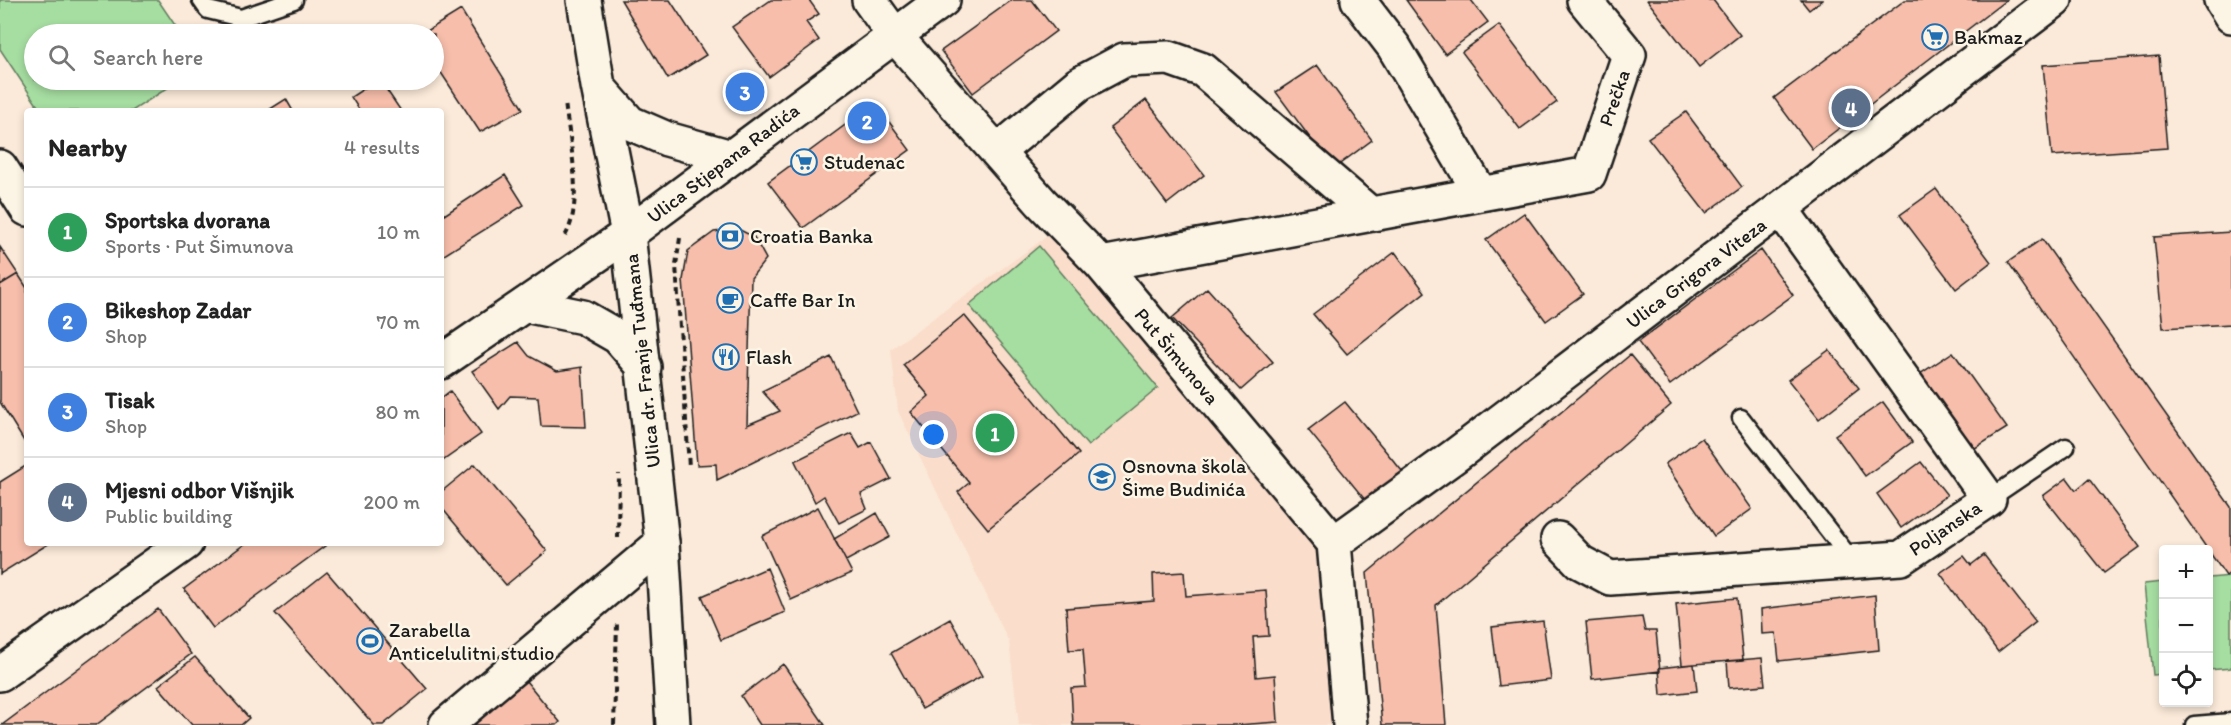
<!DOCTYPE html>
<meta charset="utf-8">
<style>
:root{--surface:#fff;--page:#f2f2f2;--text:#222;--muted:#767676;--line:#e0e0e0;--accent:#1f6fb2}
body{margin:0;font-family:Itim,sans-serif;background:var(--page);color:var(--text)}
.controls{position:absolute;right:18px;bottom:18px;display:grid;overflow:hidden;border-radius:6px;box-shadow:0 3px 9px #0003}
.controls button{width:54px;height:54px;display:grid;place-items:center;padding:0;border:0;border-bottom:2px solid var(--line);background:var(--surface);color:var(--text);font:30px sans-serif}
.you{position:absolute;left:934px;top:435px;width:21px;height:21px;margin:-15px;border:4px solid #fff;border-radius:50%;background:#1a73e8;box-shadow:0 0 0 9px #1a73e833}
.badge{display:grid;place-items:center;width:39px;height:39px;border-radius:50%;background:var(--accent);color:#fff;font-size:20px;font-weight:700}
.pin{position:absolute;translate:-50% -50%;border:3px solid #fff;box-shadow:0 2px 6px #0006}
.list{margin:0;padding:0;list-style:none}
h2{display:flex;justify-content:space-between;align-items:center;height:78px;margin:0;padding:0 24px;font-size:26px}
h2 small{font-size:20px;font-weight:400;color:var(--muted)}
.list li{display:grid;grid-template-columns:39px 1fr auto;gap:18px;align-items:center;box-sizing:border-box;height:90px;padding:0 24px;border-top:2px solid var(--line)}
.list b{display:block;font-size:22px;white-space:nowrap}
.list p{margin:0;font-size:20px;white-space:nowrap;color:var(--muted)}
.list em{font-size:20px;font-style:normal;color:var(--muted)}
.icon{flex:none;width:33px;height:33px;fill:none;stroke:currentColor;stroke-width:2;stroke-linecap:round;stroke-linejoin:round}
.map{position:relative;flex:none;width:2231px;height:725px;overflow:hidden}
.search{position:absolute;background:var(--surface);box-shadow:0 3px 9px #0003;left:24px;top:24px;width:420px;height:66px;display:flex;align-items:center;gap:15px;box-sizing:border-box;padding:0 21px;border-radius:33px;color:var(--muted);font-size:22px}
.panel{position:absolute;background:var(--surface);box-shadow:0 3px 9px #0003;left:24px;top:108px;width:420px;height:438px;border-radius:6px}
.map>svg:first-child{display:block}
</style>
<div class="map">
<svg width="2231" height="725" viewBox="0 0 2231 725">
<rect width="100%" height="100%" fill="#fbead9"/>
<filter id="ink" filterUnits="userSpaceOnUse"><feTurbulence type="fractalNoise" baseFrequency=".0167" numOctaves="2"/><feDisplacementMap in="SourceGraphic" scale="12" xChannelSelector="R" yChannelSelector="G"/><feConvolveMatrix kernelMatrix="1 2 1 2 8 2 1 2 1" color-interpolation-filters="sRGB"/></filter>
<g filter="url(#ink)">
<!-- built -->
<path fill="#faddcb" d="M1053 232 1334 543 1350 725H1019L1009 642 898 411 891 349Z"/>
<!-- green -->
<path fill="#a6dda1" stroke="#617c5e" stroke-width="1.5" d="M0 0H158L181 34H34V80H180L132 111H41L0 49Z
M1039 246 1158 388 1088 446 969 305Z
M2231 576V668L2209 670V578Z
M2163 582V674L2153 675 2144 584Z"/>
<!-- building -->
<path fill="#f6beab" stroke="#1c1c1c" stroke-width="1.5" d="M621 0H670L706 55 668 79Z
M771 0H809L819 14 806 22 819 40 769 77 732 27Z
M1012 0H1032L1056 31 973 93 941 51Z
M1406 0H1471L1488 22 1445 54Z
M1647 0H1713L1740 35 1699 67Z
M1801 0H1822L1809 10Z
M1905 0H2006L1812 149 1774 98Z
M461 10 523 109 480 132 434 62V34H422Z
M1499 25 1557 102 1520 129 1462 52Z
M2159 56 2167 148 2052 156 2043 65Z
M1317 65 1372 140 1333 169 1276 92Z
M377 80H380L401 111H360L351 97Z
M286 99 293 111H267Z
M1146 100 1204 175 1167 204 1110 128Z
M875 103 910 150 803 228 768 182Z
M1686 112 1742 187 1706 213 1648 138Z
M505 175 524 205 441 257V217Z
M1936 189 1991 262 1956 289 1900 215Z
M1524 213 1583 294 1546 321 1486 240Z
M738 229 754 237 766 259 751 278 747 425 780 411 762 391 831 357 857 411 717 480 716 464 697 465 683 280 688 251 714 232Z
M2231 232V324L2163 328 2154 237Z
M2042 239 2231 507V572L2226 576 2008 262Z
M0 247 18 274 0 285Z
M1761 250 1793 295 1670 385 1638 342Z
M1395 252 1425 292 1347 354 1313 314Z
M18 274 27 288V446L0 402V285Z
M1207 288 1273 362 1241 390 1172 318Z
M964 315 1079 454 988 529 958 492 969 483 911 412 929 396 903 365Z
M518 342 529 356 557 371 582 367 586 427 541 426 538 397 510 396 499 409 472 371Z
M1829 350 1859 388 1819 419 1788 380Z
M1953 352 2007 428 1972 450 1917 376Z
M1630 355 1671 405 1436 605 1446 725H1382L1367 573Z
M450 391 481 434 441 462V398Z
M1345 402 1407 477 1370 506 1308 430Z
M1883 402 1912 442 1865 476 1835 435Z
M851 433 860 448 871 442 891 479 861 494 867 509 839 523 824 496 815 502 795 461Z
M1702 438 1752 509 1714 536 1665 464Z
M1921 462 1947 495 1901 528 1877 494Z
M475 464 547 551 506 585 441 507V492Z
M27 465V543H50L0 574V482Z
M2067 478 2076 490 2089 479 2140 547 2104 573 2043 496Z
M818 507 852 573 791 600 762 536Z
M877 513 890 537 846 561 834 539Z
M246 543H329L213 628 184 589Z
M1984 555 2036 622 1998 652 1940 573 1964 556 1971 565Z
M767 568 785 612 721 640 702 596Z
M327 572 427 689 383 725H374L275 613Z
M1184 572 1186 596 1266 590 1269 636 1253 637 1256 677 1275 675 1278 722 1237 725H1073L1071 688 1086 687 1083 649 1069 650 1066 608 1154 601 1153 574Z
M1875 595 1879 650 1779 661 1776 633 1762 634 1761 609Z
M1737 598 1743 660 1682 665 1676 604Z
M158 609 191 654 96 725H2Z
M1642 617 1645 631H1656L1660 671 1592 679 1586 622Z
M950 619 982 676 922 709 891 653Z
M1543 621 1551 680 1499 686 1492 627Z
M195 657 249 718 241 725H192L158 686Z
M1762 658 1765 685 1729 688 1727 661Z
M783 664 825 725H760L741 696Z
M1694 664 1697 691 1661 695 1659 668Z
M521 675 560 722 557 725H459Z"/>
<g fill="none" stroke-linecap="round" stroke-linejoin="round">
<!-- service casing -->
<g stroke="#1c1c1c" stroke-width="21">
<path id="service" d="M201 0 208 10 241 18 294 0
M1741 418 1853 562
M1989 499 2066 447
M2194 725 2231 722"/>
</g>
<!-- minor casing -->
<g stroke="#1c1c1c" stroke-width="38">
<path id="minor" d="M869 0 895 36 1041 202 1101 264 1334 543 1350 725
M1358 0 1394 47 1481 194
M2221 0 2231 16
M997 152 1079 84 1124 60 1169 58 1203 70 1369 213
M0 167 27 209
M1101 264 1589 174 1629 55 1584 0
M441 362 628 234 943 0
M1558 539 1580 562 1610 578 1901 558 1989 499 1781 209
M1334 543 1456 455 2055 0
M0 674 186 543
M446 725 662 543"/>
</g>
<!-- secondary casing -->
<g stroke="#1c1c1c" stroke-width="38">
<path id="secondary" d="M584 0 598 86 628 234 662 543 673 725
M599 88 630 123 667 139 731 157
M525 305 583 317 618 337 644 367"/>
</g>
<!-- path -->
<path stroke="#1c1c1c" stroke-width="4" stroke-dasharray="6 4.5" stroke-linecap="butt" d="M565 236C585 203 569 140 565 102
M680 238 676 265 689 467
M618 538 619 474
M614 725 617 624"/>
<!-- service -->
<use href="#service" stroke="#fcf5e5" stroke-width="16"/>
<!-- minor -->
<use href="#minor" stroke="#fcf5e5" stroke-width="33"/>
<!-- secondary -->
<use href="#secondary" stroke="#fcf5e5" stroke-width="33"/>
</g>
</g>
<!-- icons -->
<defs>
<g id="supermarket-ring" transform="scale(1.35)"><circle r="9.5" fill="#fcf5e5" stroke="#1f6fb2" stroke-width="1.5"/><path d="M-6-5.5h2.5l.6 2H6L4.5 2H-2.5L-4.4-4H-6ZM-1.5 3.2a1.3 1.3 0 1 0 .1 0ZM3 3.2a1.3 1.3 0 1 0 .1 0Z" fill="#1f6fb2"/></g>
<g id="bank-ring" transform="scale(1.35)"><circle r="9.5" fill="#fcf5e5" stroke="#1f6fb2" stroke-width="1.5"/><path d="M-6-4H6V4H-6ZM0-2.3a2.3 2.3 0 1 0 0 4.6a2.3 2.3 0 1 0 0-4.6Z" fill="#1f6fb2"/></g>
<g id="cafe-ring" transform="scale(1.35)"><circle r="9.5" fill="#fcf5e5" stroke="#1f6fb2" stroke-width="1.5"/><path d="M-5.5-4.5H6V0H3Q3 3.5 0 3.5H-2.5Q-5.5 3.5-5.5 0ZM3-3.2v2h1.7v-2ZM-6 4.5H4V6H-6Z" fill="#1f6fb2"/></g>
<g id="restaurant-ring" transform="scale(1.35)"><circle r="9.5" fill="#fcf5e5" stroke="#1f6fb2" stroke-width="1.5"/><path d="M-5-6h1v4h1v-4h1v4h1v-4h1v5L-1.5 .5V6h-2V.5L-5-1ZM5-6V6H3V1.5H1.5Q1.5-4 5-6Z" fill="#1f6fb2"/></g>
<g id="school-ring" transform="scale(1.35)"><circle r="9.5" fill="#fcf5e5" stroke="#1f6fb2" stroke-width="1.5"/><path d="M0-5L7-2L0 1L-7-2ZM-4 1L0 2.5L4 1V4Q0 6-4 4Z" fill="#1f6fb2"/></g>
<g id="stadium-ring" transform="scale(1.35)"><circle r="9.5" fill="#fcf5e5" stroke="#1f6fb2" stroke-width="1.5"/><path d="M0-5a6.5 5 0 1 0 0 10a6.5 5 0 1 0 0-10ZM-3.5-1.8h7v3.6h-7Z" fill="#1f6fb2"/></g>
</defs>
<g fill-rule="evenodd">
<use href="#supermarket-ring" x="1935" y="37"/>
<use href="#supermarket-ring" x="804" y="162"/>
<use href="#bank-ring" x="730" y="236"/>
<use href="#cafe-ring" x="730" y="300"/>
<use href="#restaurant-ring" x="726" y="357"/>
<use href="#school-ring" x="1102" y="477"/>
<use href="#stadium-ring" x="370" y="641"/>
</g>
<g text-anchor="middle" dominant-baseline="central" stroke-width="5" stroke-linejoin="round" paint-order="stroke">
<!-- poi labels -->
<g font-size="20" fill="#1c1c1c" stroke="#fcf5e5" text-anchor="start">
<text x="1954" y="37">Bakmaz</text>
<text x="824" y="162">Studenac</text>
<text x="750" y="236">Croatia Banka</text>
<text x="750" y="300">Caffe Bar In</text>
<text x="746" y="357">Flash</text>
<text x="1122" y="466">Osnovna škola<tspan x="1122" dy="23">Šime Budinića</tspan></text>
<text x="389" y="630">Zarabella<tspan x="389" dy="23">Anticelulitni studio</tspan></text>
</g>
<!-- street labels -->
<g font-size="20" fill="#1c1c1c" stroke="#fcf5e5">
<text transform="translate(1614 98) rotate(-71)">Prečka</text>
<text transform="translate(723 163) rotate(-37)">Ulica Stjepana Radića</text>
<text transform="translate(1696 273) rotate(-37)">Ulica Grigora Viteza</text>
<text transform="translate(1177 356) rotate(50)">Put Šimunova</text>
<text transform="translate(642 361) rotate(-96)">Ulica dr. Franje Tuđmana</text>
<text transform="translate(1945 528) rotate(-34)">Poljanska</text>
</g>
</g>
</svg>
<div class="controls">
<button>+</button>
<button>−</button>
<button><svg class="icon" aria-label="locate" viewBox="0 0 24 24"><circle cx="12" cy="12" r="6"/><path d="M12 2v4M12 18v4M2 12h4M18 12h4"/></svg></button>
</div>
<div class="you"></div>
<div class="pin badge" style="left:995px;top:433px;background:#2e9e5b">1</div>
<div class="pin badge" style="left:867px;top:121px;background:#3f7fe0">2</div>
<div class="pin badge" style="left:745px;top:92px;background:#3f7fe0">3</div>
<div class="pin badge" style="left:1851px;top:108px;background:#5c6f8a">4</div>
<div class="search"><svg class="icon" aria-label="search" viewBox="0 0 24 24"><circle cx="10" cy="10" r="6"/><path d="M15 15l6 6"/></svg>Search here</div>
<section class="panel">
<h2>Nearby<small>4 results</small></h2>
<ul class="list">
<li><span class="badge" style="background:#2e9e5b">1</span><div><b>Sportska dvorana</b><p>Sports · Put Šimunova</p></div><em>10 m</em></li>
<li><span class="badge" style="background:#3f7fe0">2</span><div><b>Bikeshop Zadar</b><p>Shop</p></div><em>70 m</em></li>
<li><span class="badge" style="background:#3f7fe0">3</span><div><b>Tisak</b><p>Shop</p></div><em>80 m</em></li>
<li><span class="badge" style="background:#5c6f8a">4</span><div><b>Mjesni odbor Višnjik</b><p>Public building</p></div><em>200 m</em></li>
</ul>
</section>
</div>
